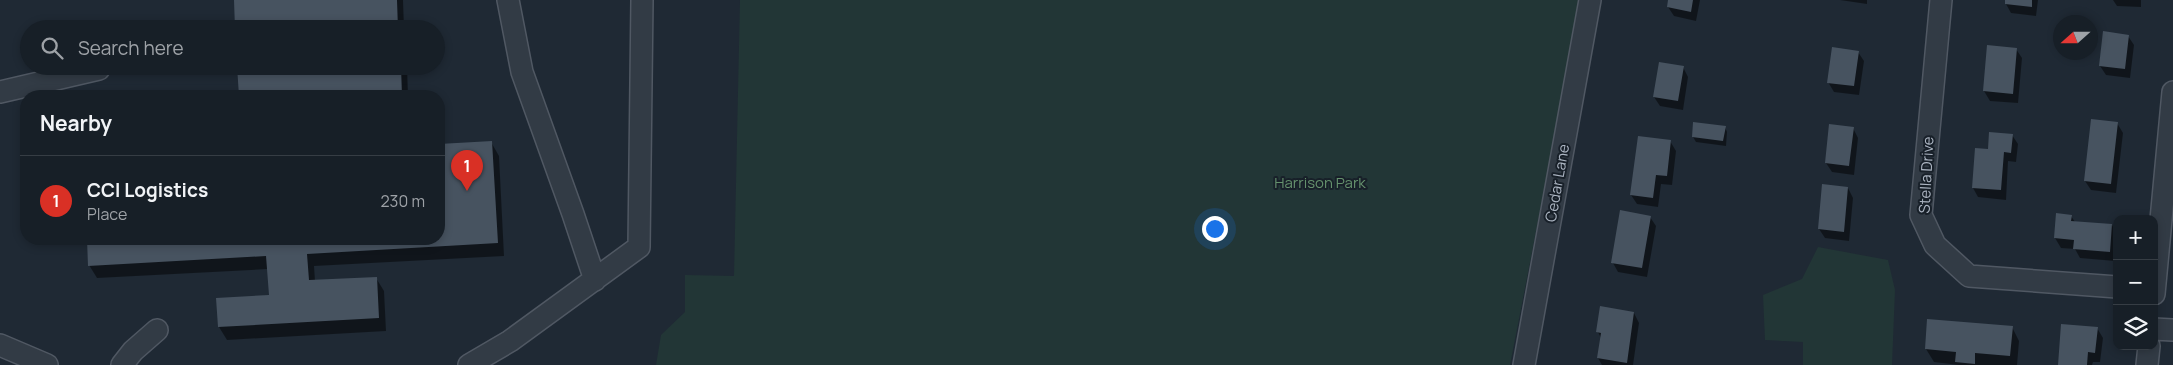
<!DOCTYPE html>
<meta charset="utf-8">
<style>
:root{--surface:#171f27;--page:#242c33;--text:#f1f3f6;--muted:#9ea2a7;--line:#363d44;--accent:#d93025}
body{margin:0;font-family:Manrope,sans-serif;background:var(--page);color:var(--text)}
.controls{position:absolute;right:15px;bottom:15px;display:grid;overflow:hidden;border-radius:10px;box-shadow:0 2px 8px #0003}
.controls button{width:45px;height:45px;display:grid;place-items:center;padding:0;border:0;border-bottom:1px solid var(--line);background:var(--surface);color:var(--text);font:25px sans-serif}
.compass{position:absolute;left:2053px;top:15px;width:45px;height:45px;border-radius:50%;background:var(--surface);box-shadow:0 2px 8px #0003;rotate:249deg}
.you{position:absolute;left:1214px;top:228px;width:18px;height:18px;margin:-12px;border:4px solid #fff;border-radius:50%;background:#1a73e8;box-shadow:0 0 0 8px #1a73e833}
.badge{display:grid;place-items:center;width:32px;height:32px;border-radius:50%;background:var(--accent);color:#fff;font-size:16px;font-weight:700}
.pin{position:absolute;translate:-50% -41px;filter:drop-shadow(0 1px 2px #0008)}
.pin::after{content:'';position:absolute;top:26px;width:18px;height:15px;background:inherit;clip-path:polygon(0 0,100% 0,50% 100%)}
.list{margin:0;padding:0;list-style:none}
h2{display:flex;justify-content:space-between;align-items:center;height:65px;margin:0;padding:0 20px;font-size:21px}
h2 small{font-size:16px;font-weight:400;color:var(--muted)}
.list li{display:grid;grid-template-columns:32px 1fr auto;gap:15px;align-items:center;box-sizing:border-box;height:90px;padding:0 20px;border-top:1px solid var(--line)}
.list b{display:block;font-size:19px;white-space:nowrap}
.list p{margin:0;font-size:16px;white-space:nowrap;color:var(--muted)}
.list em{font-size:16px;font-style:normal;color:var(--muted)}
.icon{flex:none;width:28px;height:28px;fill:none;stroke:currentColor;stroke-width:2;stroke-linecap:round;stroke-linejoin:round}
.map{position:relative;flex:none;width:2173px;height:365px;overflow:hidden}
.search{position:absolute;background:var(--surface);box-shadow:0 2px 8px #0003;left:20px;top:20px;width:425px;height:55px;display:flex;align-items:center;gap:12px;box-sizing:border-box;padding:0 18px;border-radius:28px;color:var(--muted);font-size:19px}
.panel{position:absolute;background:var(--surface);box-shadow:0 2px 8px #0003;left:20px;top:90px;width:425px;height:155px;border-radius:20px}
.map>svg:first-child{display:block}
</style>
<div class="map">
<svg width="2173" height="365" viewBox="0 0 2173 365">
<rect width="100%" height="100%" fill="#1f2934"/>
<!-- green -->
<path fill="#223636" d="M740 0H1581L1510 365H656L661 335 685 312V275L734 276Z
M1818 247 1888 260 1895 290 1892 365H1803V342L1765 340 1763 295 1802 279Z"/>
<!-- shadow -->
<path fill="#0007" d="M235 0H403L404 29H236Z
M1670 0H1700L1696 21 1674 16 1668 7Z
M1840 0H1867V4Z
M2006 0H2038L2036 16 2011 13 2006 4Z
M2113 0H2141V7L2117 6Z
M2128 36 2134 45 2130 78 2106 75 2100 66Z
M1988 46 2016 49 2022 58 2018 103 1990 101 1984 91Z
M1858 52 1864 61 1859 95 1834 92 1828 82Z
M239 66H407L408 96H240Z
M1683 67 1688 77 1683 110 1660 106 1654 97Z
M2117 123 2123 133 2116 193 2091 190 2085 181Z
M1725 127 1727 132 1726 146 1696 142 1693 137Z
M1853 128 1858 138 1854 175 1832 172 1826 163Z
M2012 135 2018 144 2016 162 2008 161 2006 200 1978 197 1973 188 1989 151Z
M1670 141 1676 151 1672 185 1661 184 1658 207 1637 204 1631 195Z
M491 142 499 156 504 256 314 266 315 281 376 278 384 291 386 331 227 340 219 327 270 297 268 269 97 278 89 265 88 239H439V145Z
M1848 188 1853 198 1849 241 1825 238 1819 229Z
M2057 215 2071 216 2075 222 2112 225 2117 234 2115 261 2080 258 2075 249 2061 248 2055 238Z
M1650 217 1656 226 1647 277 1618 272 1613 263Z
M1634 313 1639 323 1633 365H1602L1598 358 1601 338 1598 332Z
M2012 327 2019 341 2017 365H1959L1934 362 1926 349Z
M2097 328 2103 338 2100 362H2093L2092 365H2059Z"/>
<!-- building -->
<path fill="#475360" d="M234 0H397L398 29H235Z
M1668 0H1693L1691 12 1667 7Z
M2005 0H2032V7L2005 4Z
M2103 31 2129 35 2125 69 2099 66Z
M1987 45 2017 48 2013 94 1983 91Z
M1832 47 1859 51 1854 86 1827 83Z
M1659 62 1684 66 1678 101 1653 97Z
M237 66H401L402 96H239Z
M2091 119 2118 122 2111 184 2084 181Z
M1693 122 1726 126 1723 141 1692 137Z
M1829 124 1854 127 1849 166 1825 163Z
M1989 132 2013 134 2011 153 2004 152 2001 190 1972 188 1975 148 1988 149Z
M1638 136 1671 140 1667 176 1656 175 1653 198 1630 195Z
M492 141 498 243 307 254 309 280 377 277 379 318 218 327 216 298 269 295 266 256 88 266 87 239H439V144Z
M1822 184 1848 187 1844 232 1818 229Z
M1620 210 1651 216 1642 268 1611 263Z
M2056 213 2072 215 2071 221 2112 224 2110 252 2073 249 2074 240 2054 238Z
M1600 306 1634 312 1627 363 1597 358 1601 333 1596 332Z
M1927 319 2013 326 2010 356 1975 353V364L1955 362 1956 352 1925 349Z
M2061 324 2098 327 2095 353 2088 352 2087 365H2058Z"/>
<g fill="none" stroke-linecap="round" stroke-linejoin="round">
<!-- minor casing -->
<g stroke="#505863" stroke-width="24">
<path id="minor" d="M508 0 522 72 573 214 595 280
M1941 0 1921 215 1935 245 1969 276 2117 287
M0 92 99 69
M2154 294 2173 92
M2154 329 2173 330
M0 345 47 365
M122 365 133 351 157 330
M469 365 510 341 639 247 642 0
M1524 365 1590 0
M2147 365 2149 346"/>
</g>
<!-- minor -->
<use href="#minor" stroke="#323b45" stroke-width="21"/>
</g>
<g text-anchor="middle" dominant-baseline="central" stroke-width="4" stroke-linejoin="round" paint-order="stroke">
<!-- street labels -->
<g font-size="15" fill="#acb5c2" stroke="#182029">
<text transform="translate(1926 175) rotate(-87)">Stella Drive</text>
<text transform="translate(1557 183) rotate(-80)">Cedar Lane</text>
</g>
<!-- park labels -->
<g font-size="15" fill="#65916d" stroke="#182029">
<text x="1320" y="182">Harrison Park</text>
</g>
</g>
</svg>
<div class="controls">
<button>+</button>
<button>−</button>
<button><svg class="icon" aria-label="layers" viewBox="0 0 24 24"><path d="M12 4l9 5-9 5-9-5zM3 14l9 5 9-5"/></svg></button>
</div>
<svg class="compass" viewBox="-18 -18 36 36"><path d="M0-13l5 13h-10z" fill="#e53935"/><path d="M0 13l5-13h-10z" fill="#9ea2a7"/></svg>
<div class="you"></div>
<div class="pin badge" style="left:467px;top:191px">1</div>
<div class="search"><svg class="icon" aria-label="search" viewBox="0 0 24 24"><circle cx="10" cy="10" r="6"/><path d="M15 15l6 6"/></svg>Search here</div>
<section class="panel">
<h2>Nearby<small></small></h2>
<ul class="list">
<li><span class="badge">1</span><div><b>CCI Logistics</b><p>Place</p></div><em>230 m</em></li>
</ul>
</section>
</div>
